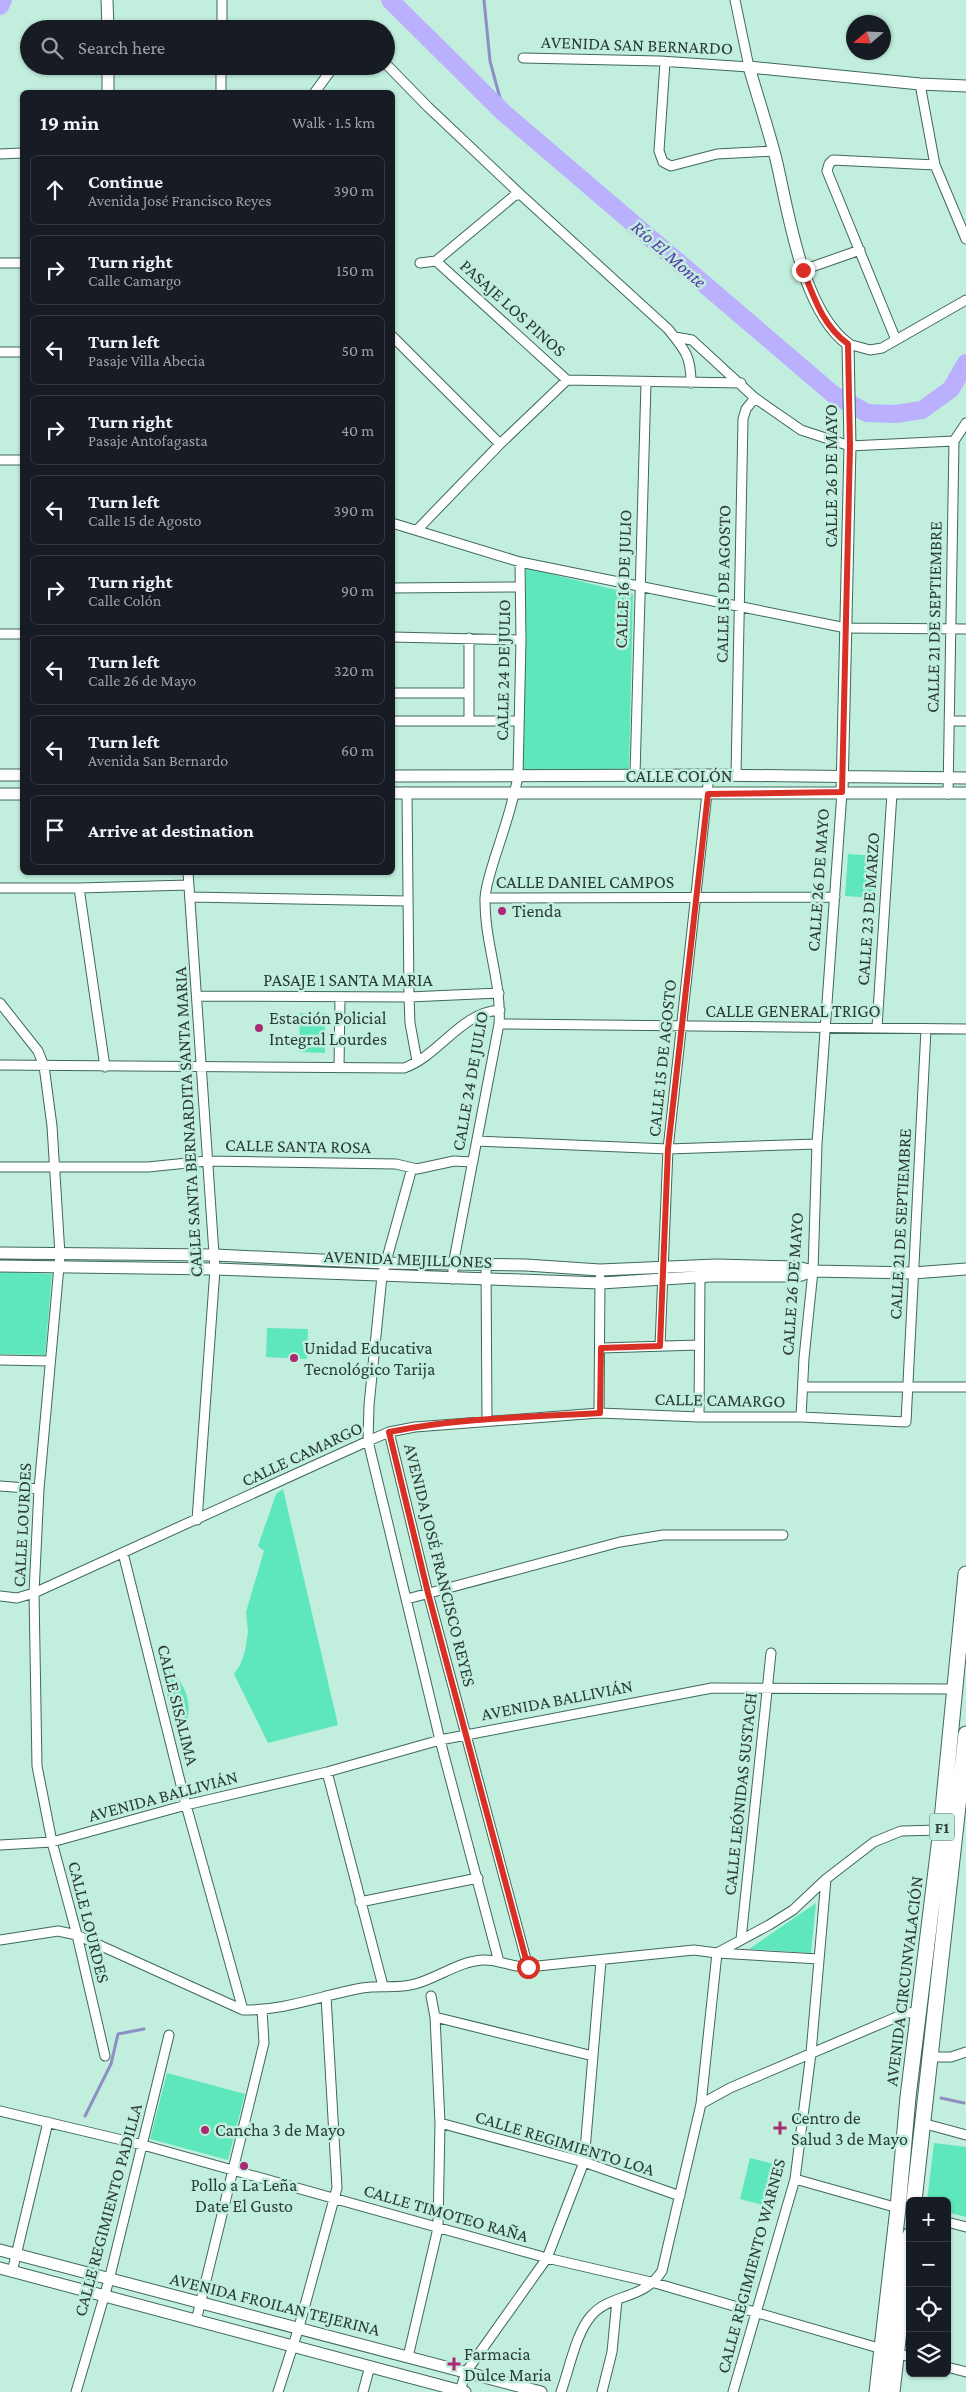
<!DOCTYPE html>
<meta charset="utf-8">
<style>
:root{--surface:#171b24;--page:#242831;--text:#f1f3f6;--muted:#9ea1a6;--line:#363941}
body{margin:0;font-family:"Crimson Pro",serif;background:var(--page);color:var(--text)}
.controls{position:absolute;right:15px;bottom:15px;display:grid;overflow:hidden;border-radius:8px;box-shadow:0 1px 4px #0004}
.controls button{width:45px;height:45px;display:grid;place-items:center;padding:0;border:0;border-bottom:1px solid var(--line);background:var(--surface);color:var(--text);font:25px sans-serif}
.compass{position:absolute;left:846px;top:15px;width:45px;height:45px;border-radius:50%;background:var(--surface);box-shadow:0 1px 4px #0004;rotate:251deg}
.stop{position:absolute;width:15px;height:15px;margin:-11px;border:4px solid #d93025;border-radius:50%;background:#fff}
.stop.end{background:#d93025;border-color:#fff;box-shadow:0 1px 5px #0008}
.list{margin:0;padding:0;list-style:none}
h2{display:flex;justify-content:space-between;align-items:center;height:65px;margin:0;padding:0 20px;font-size:21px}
h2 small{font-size:16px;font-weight:400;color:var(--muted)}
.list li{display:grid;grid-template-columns:32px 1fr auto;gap:15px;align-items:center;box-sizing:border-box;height:70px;margin:0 10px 10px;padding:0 10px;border:1px solid var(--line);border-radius:8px}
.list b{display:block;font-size:19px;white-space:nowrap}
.list p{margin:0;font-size:16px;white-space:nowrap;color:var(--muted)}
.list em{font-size:16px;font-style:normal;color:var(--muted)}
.icon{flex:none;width:28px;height:28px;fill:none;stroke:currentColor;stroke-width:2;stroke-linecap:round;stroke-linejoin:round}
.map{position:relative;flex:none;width:966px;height:2392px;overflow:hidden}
.search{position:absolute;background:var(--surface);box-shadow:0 1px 4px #0004;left:20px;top:20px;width:375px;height:55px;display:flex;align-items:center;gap:12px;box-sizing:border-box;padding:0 18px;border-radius:28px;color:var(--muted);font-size:19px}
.panel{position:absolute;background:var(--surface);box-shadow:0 1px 4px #0004;left:20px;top:90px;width:375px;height:785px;border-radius:8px}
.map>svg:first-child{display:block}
</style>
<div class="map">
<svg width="966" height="2392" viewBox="0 0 966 2392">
<rect width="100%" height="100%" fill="#c1eedd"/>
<!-- green -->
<path fill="#5ee7bd" d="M526 568 633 594 629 769 523 771Z
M848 854 878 856 876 898 845 896Z
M300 1013H325V1053L299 1052Z
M0 1272 52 1274 45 1355 0 1354Z
M267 1328 308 1329 307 1359 266 1357Z
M283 1489 338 1725 268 1743 234 1674 240 1665 245 1651 248 1632 246 1612 264 1551 258 1546 276 1494Z
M159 1664C191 1682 196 1710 179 1741Z
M816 1903 811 1953 749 1949Z
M167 2073 245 2094 228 2160 150 2139Z
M934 2143 966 2147V2217L947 2212V2201H927Z
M750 2158 778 2165 767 2206 740 2199Z"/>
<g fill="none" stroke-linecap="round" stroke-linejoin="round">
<!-- stream -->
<path stroke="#8f8ec2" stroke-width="3" d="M484 0 490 61 504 113
M941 2098 964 2103
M85 2116 111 2064 118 2034 144 2029"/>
<!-- river -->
<path stroke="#bab0fe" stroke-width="18" d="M390 0 504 113 834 395 867 413 896 414 922 410 951 389 966 363
M0 6 3 0"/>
<!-- minor casing -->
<g stroke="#3f695a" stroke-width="11">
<path id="minor" d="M222 29V0
M523 58 660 61 749 67 735 0
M665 62 659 151 663 162 671 166 717 154 774 151
M386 64 428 107 520 194
M920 84 935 165 966 239
M221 92V66
M315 92 334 66
M0 154 22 153
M436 261 567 380
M0 263H22
M420 263 436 261 514 196 520 194 668 329C685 350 691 356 691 383
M803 270 860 250
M392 336 500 444
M675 337 692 340 755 398 801 430 850 446 954 441 966 423
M896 340 827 171 829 164 833 160 935 165
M848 344 870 350 882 348 966 300
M0 352H22
M0 460H22
M392 523 520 562 846 628 966 629
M417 530 500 444 567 380 741 383
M392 588 520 587
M0 634H22
M392 637 521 640
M469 638V720
M392 693H468
M392 721H519
M949 721H966
M635 775 646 383
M736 775 743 419 746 409 755 398
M407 792 409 997 410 1023 417 1061
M948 794 954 441
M188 872 215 1269 197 1520
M0 888H79L189 885
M79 888 105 1067
M190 897 407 901
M485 898 835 897
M197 996 409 997 499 993
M0 1003 38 1051 44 1066 52 1126 60 1255 39 1489 34 1593 37 1766 52 1842 77 1935 105 2056
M499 1024 966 1029
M877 1027 892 793
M0 1065 404 1068C439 1056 461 1012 500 1010
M339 1068 340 997
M477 1141 668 1149 817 1144
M0 1167H148L207 1161 396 1164 417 1169 454 1161 473 1162
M412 1168 382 1276 369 1405 368 1441 440 1740 499 1962
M486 1265 487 1420
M453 1279V1265L499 1024C502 982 484 941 485 898 486 884 491 871 495 857 504 830 513 804 518 776L521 640 520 562
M660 1346 668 1149 709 775
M601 1348 699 1345
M0 1360 50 1361
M803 1387H966
M599 1413 600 1278
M699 1417 700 1277
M801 1417 804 1358 813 1271 817 1144 842 792
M389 1432 428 1593 528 1967
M0 1486 39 1489
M123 1553 186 1805 243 2010
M0 1596 17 1598 34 1593 368 1441 389 1432 415 1427 599 1413 699 1417H801L906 1422 926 1029
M407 1599 620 1542 663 1535H783
M327 1772 383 1986
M0 1845 52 1842 186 1805 327 1772 440 1740 712 1688 953 1689
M360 1902 478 1878
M741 1939 771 1653
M0 1940 58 1931 77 1935 243 2010C284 2011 323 1995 362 1988 380 1985 398 1989 415 1984 438 1978 459 1961 483 1960 499 1959 512 1968 528 1967L694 1950 717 1953 769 1925 793 1910 826 1879 874 1842 901 1831 941 1830
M435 2017 593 2056
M930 2057H951L966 2052
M701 2104 730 2088 906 2013 921 2012
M0 2111 143 2145 547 2258 655 2283 882 2349
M440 2123 584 2162 680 2196
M922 2123 966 2135
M795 2179 898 2208
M947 2222 966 2227
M12 2272 48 2122
M196 2321 264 2043 262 2010
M896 2353 910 2357
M408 2357 438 2228 440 2123 435 2017 431 1996
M947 2367 966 2372
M460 2391 466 2372 547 2258 584 2162 601 1961
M76 2392 109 2280 169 2035
M278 2392 299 2327 337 2188 326 1996
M363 2392 370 2366
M561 2392C569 2370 576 2333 591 2316 610 2293 643 2301 662 2271L701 2104 717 1953 819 1959
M602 2392 612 2352 617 2300
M733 2392 795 2179 811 2053 826 1879"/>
</g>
<!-- tertiary casing -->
<g stroke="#3f695a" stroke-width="13">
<path id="tertiary" d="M107 0 108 29
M108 66V92
M0 775H22
M392 776 709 775 966 778
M842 792 850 446 848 344C802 310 789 214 776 159 768 128 758 98 749 67L920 84 966 86
M392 793H966
M0 794H22
M0 1253 215 1255 385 1263 526 1265 600 1270 716 1265 797 1267 813 1271 913 1273 966 1269
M0 1266 215 1269 601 1283 711 1276H798L813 1271
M0 2250 541 2392
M0 2268 465 2392"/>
</g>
<!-- trunk casing -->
<g stroke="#3f695a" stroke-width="17">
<path id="trunk" d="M914 2201 966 1734
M877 2392 898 2208 908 2097 941 1830 966 1574
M892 2392 910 2235"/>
</g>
<!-- minor -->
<use href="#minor" stroke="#fff" stroke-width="9"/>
<!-- tertiary -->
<use href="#tertiary" stroke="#fff" stroke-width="11"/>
<!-- trunk -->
<use href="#trunk" stroke="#fff" stroke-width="15"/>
</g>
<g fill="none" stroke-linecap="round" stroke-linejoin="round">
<!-- route -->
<path stroke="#d93025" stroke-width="6" d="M528 1967 428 1593 389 1432C458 1418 530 1417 600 1413L601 1348 660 1346 668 1149 708 794 842 792 850 446 848 344C823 326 814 298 803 270"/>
</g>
<!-- markers -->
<g fill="#aa2874" stroke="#c1eedd" stroke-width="2">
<circle cx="502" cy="911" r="5"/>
<circle cx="259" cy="1028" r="5"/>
<circle cx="294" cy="1358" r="5"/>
<path d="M777.5 2120.5h5v5h5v5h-5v5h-5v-5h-5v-5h5z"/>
<circle cx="205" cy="2130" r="5"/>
<circle cx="244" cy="2166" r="5"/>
<path d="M451.5 2356.5h5v5h5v5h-5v5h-5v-5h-5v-5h5z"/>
</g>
<g text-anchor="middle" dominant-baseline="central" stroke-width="5" stroke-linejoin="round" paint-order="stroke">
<!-- shield labels -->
<rect fill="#c1eedd" stroke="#587268" stroke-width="1" x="929.5" y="1813.5" width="25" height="27" rx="4"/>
<g font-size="16" font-weight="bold" fill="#2b3d36">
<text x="942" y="1827">F1</text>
</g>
<!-- street labels -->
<g font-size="18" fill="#2b3d36" stroke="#c1eedd">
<text transform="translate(637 45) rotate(2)">AVENIDA SAN BERNARDO</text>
<text transform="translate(513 308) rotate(42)">PASAJE LOS PINOS</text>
<text transform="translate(831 476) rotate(-90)">CALLE 26 DE MAYO</text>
<text transform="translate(623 579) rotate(-88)">CALLE 16 DE JULIO</text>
<text transform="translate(723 584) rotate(-89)">CALLE 15 DE AGOSTO</text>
<text transform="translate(934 617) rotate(-89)">CALLE 21 DE SEPTIEMBRE</text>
<text transform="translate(503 670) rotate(-89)">CALLE 24 DE JULIO</text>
<text x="679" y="776">CALLE COLÓN</text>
<text transform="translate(818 880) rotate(-86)">CALLE 26 DE MAYO</text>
<text x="585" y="882">CALLE DANIEL CAMPOS</text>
<text transform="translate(868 909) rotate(-86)">CALLE 23 DE MARZO</text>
<text x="348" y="980">PASAJE 1 SANTA MARIA</text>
<text x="793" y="1011">CALLE GENERAL TRIGO</text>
<text transform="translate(662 1058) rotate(-84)">CALLE 15 DE AGOSTO</text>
<text transform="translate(470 1081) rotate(-80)">CALLE 24 DE JULIO</text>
<text transform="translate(188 1122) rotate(-93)">CALLE SANTA BERNARDITA SANTA MARIA</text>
<text transform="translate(298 1146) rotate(1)">CALLE SANTA ROSA</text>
<text transform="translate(900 1224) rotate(-87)">CALLE 21 DE SEPTIEMBRE</text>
<text transform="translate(408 1259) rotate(2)">AVENIDA MEJILLONES</text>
<text transform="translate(792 1284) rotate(-86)">CALLE 26 DE MAYO</text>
<text transform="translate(720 1400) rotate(1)">CALLE CAMARGO</text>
<text transform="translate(302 1454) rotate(-25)">CALLE CAMARGO</text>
<text transform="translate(22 1525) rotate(-87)">CALLE LOURDES</text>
<text transform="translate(440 1565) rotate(76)">AVENIDA JOSÉ FRANCISCO REYES</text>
<text transform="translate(557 1700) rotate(-11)">AVENIDA BALLIVIÁN</text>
<text transform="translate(178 1705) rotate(76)">CALLE SISALIMA</text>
<text transform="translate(740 1794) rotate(-84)">CALLE LEÓNIDAS SUSTACH</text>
<text transform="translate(163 1796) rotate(-15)">AVENIDA BALLIVIÁN</text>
<text transform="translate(89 1922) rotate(76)">CALLE LOURDES</text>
<text transform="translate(904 1981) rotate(-83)">AVENIDA CIRCUNVALACIÓN</text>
<text transform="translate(565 2143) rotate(17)">CALLE REGIMIENTO LOA</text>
<text transform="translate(108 2210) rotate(-75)">CALLE REGIMIENTO PADILLA</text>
<text transform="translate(446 2213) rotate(16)">CALLE TIMOTEO RAÑA</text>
<text transform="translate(751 2266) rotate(-75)">CALLE REGIMIENTO WARNES</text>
<text transform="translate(275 2304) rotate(14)">AVENIDA FROILAN TEJERINA</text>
</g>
<!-- poi labels -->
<g font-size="18" fill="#2b3d36" stroke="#c1eedd" text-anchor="start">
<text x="512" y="911">Tienda</text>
<text x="269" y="1018">Estación Policial<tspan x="269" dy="21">Integral Lourdes</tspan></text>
<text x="304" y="1348">Unidad Educativa<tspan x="304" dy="21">Tecnológico Tarija</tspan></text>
<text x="791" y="2118">Centro de<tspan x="791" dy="21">Salud 3 de Mayo</tspan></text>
<text x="215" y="2130">Cancha 3 de Mayo</text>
<text x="244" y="2185" text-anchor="middle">Pollo a La Leña<tspan x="244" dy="21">Date El Gusto</tspan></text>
<text x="464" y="2354">Farmacia<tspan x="464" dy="21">Dulce Maria</tspan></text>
</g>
<!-- water labels -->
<g font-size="19" font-style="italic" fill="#583baa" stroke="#c1eedd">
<text transform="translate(669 254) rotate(41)">Río El Monte</text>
</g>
</g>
</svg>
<div class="controls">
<button>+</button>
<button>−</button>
<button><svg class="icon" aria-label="locate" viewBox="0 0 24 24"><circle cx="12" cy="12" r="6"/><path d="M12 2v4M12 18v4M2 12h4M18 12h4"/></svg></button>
<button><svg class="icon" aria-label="layers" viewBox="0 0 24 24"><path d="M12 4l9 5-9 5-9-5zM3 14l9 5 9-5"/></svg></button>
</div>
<svg class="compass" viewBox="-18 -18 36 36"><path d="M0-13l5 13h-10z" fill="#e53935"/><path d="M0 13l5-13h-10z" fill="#9ea1a6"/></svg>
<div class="stop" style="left:528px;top:1967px"></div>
<div class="stop end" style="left:803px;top:270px"></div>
<div class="search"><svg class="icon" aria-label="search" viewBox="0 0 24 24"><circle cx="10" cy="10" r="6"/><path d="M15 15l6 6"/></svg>Search here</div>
<section class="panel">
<h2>19 min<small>Walk · 1.5 km</small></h2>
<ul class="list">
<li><svg class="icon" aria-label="ahead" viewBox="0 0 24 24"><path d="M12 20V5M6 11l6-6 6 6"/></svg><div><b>Continue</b><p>Avenida José Francisco Reyes</p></div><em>390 m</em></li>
<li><svg class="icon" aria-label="right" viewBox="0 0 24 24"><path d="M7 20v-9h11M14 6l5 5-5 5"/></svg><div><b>Turn right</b><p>Calle Camargo</p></div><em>150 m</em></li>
<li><svg class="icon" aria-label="left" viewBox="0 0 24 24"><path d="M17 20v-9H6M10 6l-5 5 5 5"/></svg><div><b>Turn left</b><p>Pasaje Villa Abecia</p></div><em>50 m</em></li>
<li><svg class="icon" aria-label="right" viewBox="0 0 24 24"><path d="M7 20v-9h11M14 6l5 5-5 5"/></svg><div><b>Turn right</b><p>Pasaje Antofagasta</p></div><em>40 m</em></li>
<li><svg class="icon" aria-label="left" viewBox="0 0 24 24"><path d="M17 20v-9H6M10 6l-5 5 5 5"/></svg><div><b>Turn left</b><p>Calle 15 de Agosto</p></div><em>390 m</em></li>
<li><svg class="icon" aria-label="right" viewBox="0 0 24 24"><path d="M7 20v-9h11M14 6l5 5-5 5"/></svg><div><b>Turn right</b><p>Calle Colón</p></div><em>90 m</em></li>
<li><svg class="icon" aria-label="left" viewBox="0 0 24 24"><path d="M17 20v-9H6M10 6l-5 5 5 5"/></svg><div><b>Turn left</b><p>Calle 26 de Mayo</p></div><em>320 m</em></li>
<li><svg class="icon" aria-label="left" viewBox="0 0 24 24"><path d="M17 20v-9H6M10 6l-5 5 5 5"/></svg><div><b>Turn left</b><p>Avenida San Bernardo</p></div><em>60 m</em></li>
<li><svg class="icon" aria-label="arrive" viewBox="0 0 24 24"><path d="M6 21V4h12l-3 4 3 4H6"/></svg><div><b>Arrive at destination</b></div></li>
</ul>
</section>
</div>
